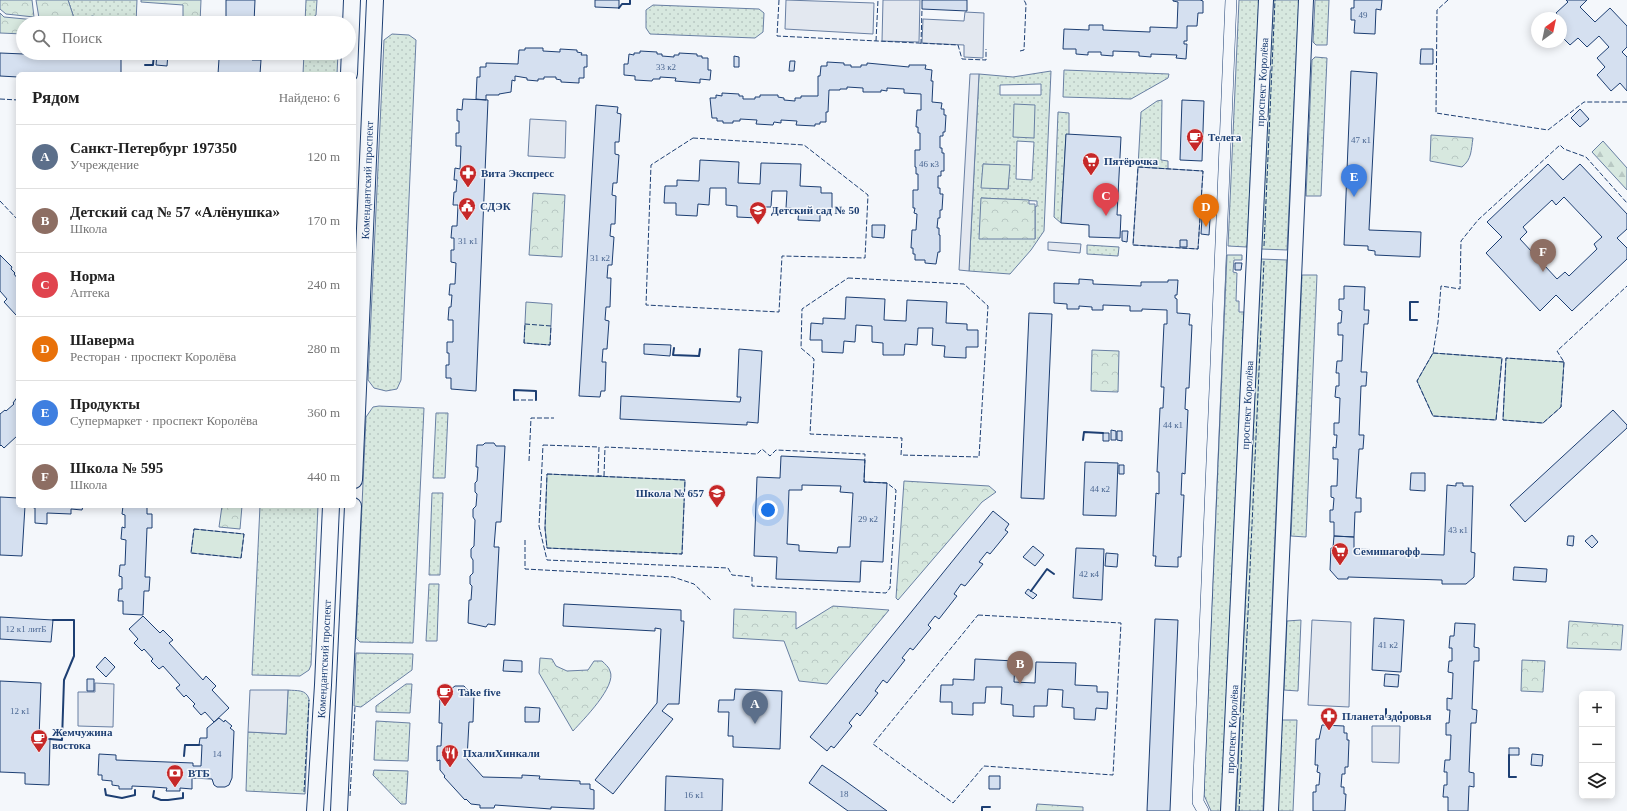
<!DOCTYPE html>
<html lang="ru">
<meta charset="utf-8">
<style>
:root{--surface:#fff;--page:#f2f2f2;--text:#222;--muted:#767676;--line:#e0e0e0;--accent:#111827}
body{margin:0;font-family:Georgia,serif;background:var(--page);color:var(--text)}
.controls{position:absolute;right:12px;bottom:12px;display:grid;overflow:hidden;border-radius:6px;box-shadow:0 2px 10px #0003}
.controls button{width:36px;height:36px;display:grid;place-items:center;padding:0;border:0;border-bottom:1px solid var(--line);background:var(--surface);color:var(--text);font:20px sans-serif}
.compass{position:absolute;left:1531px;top:12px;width:36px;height:36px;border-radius:50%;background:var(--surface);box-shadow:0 2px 10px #0003;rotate:33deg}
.you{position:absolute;left:768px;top:510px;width:14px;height:14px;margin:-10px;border:3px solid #fff;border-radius:50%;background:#1a73e8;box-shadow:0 0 0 6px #1a73e833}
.badge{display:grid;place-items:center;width:26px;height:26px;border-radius:50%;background:var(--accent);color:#fff;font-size:13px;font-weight:700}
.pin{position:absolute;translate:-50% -33px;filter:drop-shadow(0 1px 2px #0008)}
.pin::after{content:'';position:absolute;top:21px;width:14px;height:12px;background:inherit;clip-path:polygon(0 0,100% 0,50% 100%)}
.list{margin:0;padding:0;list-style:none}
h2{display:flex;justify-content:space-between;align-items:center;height:52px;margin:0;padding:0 16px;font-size:17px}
h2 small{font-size:13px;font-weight:400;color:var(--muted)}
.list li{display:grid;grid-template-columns:26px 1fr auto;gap:12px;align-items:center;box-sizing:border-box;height:64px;padding:0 16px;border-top:1px solid var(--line)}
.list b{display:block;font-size:15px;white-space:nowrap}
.list p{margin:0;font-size:13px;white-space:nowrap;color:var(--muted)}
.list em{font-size:13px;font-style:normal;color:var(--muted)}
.icon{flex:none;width:22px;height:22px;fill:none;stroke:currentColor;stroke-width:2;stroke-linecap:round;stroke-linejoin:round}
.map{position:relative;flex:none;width:1627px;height:811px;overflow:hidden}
.search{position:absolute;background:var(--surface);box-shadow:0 2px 10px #0003;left:16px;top:16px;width:340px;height:44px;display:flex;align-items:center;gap:10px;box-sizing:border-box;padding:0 14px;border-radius:22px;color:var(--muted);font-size:15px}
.panel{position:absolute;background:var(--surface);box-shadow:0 2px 10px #0003;left:16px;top:72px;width:340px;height:436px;border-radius:6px}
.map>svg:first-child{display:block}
</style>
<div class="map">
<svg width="1627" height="811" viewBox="0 0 1627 811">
<defs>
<pattern id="grass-dots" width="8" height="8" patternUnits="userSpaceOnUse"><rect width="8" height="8" fill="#d7e8df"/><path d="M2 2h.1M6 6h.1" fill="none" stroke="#b8c8c3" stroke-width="1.8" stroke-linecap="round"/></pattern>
<pattern id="forest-firs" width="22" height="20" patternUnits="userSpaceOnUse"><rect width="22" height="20" fill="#d7e8df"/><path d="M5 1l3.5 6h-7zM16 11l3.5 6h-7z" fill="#b8c8c3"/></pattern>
<pattern id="park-crowns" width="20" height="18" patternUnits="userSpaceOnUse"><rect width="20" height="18" fill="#d7e8df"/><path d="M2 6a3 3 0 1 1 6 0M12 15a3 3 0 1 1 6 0" fill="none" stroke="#b8c8c3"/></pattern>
</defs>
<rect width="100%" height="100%" fill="#f4f7fb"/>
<!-- grass -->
<path fill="url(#grass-dots)" stroke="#687fa3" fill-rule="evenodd" d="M68 0H137L136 23H101L97 17 92 16 79 23H73V15Z
M306 0H317L316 15 305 23Z
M1239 0H1259L1247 247 1228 246Z
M1273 0H1299L1287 250 1261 249Z
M1315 0H1329L1327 45H1316L1313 42Z
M653 5 759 9 764 13 763 32 755 38 650 34 646 28V10Z
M392 34 409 35 416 40 401 380 397 389 386 391 374 388 368 380 384 40Z
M304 53H338L337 74H303Z
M1315 57 1327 58 1321 196H1306L1312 60Z
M1064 70 1169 74 1168 78 1131 99 1063 97Z
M1051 71 1044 231 1031 250 1010 274 969 271 979 74 1013 77ZM1041 84V95H1000V85ZM1017 141 1034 142 1032 180 1016 179ZM983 164 1009 166 1008 189ZM981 198 1037 201V206L1035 207V239Z
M1162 100 1161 160 1168 161V169L1138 167 1141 112 1157 101Z
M1058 112 1069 113V135H1066L1061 223 1054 217Z
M1087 245 1119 247 1118 256 1087 254Z
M1227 255H1242V260H1234L1233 272 1237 273 1236 301H1239V312H1244L1221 811H1211L1204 795Z
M1261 259 1287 260 1263 811H1236Z
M1302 275H1317L1306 537 1291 536Z
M379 406 424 408 413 643 360 642 356 638 366 417 373 407Z
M436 413H448L445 478H433Z
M432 493H443L440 575H429Z
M260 506H318L311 665 309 670 300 676 252 675Z
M429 584H439L437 641H426Z
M1301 620 1298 691 1284 690 1287 621Z
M356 653 413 654 412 670 361 707 354 706Z
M406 684H412L410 713 376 712V706Z
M288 690C297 691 306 689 309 699L305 794 246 791 248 732 286 734Z
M1282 720H1297L1293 811H1278Z
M376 721 410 723 408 761 374 760Z
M374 770 408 771 406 804H401L373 775Z"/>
<!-- forest -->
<path fill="url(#forest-firs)" stroke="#687fa3" d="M1603 141 1627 168V190L1592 152Z"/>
<!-- park -->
<path fill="url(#park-crowns)" stroke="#687fa3" d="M0 0H32L34 17 6 14 0 9Z
M36 0H68L73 15V23H23V34L0 33V13L4 17 36 20 39 18Z
M141 0H201L200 23H183V5L141 2Z
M1431 135 1473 138C1471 150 1472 159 1462 167L1430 161Z
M533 193 565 195 562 257 529 255Z
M981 198 1029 200V204H1035V239H979Z
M1092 350 1119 351 1118 392 1091 391Z
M904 481 989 486 996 492 982 502 898 600 896 598Z
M222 506H242L240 529 219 527Z
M833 606 889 610 827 684 799 681 784 641 733 638 734 609 796 612V629Z
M1569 621 1623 625 1621 650 1567 648Z
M540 658 552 659 556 666 567 671 588 670 594 661H602C605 664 609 667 610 671 617 686 583 720 573 731L539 673Z
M1522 660 1545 661 1543 692 1521 691Z
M1037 804 1083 807V811H1036Z"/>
<!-- garden -->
<path fill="#d7e8df" stroke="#687fa3" d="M1014 104 1035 105 1034 138 1013 137Z
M983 164 1010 165 1008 189 981 188Z
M526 302 552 304 550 345 524 343Z
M1433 353 1502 358 1496 420 1433 416 1417 381Z
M1506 358 1564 362 1561 407 1543 423 1503 420Z
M547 474 685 480 682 554 547 548 545 528Z
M194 529 244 534 241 558 191 553Z"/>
<!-- parking -->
<path fill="#e3e8f0" stroke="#687fa3" d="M786 0 874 3 873 34 785 29Z
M883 0H920L919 42 882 41Z
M965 12 984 13 983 58 964 57V45L922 43 923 19 964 21Z
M970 74H979L969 271 959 270Z
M530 119 566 121 565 158 528 156Z
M1138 167 1203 171 1198 249 1133 245Z
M1048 242 1081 244 1080 253 1048 250Z
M1312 620 1351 622 1349 707 1308 705Z
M95 683 114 684 113 727 78 726V692H95Z
M250 690H288L286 734 248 732Z
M1372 726H1400L1399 763 1372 762Z"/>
<!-- building -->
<path fill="#d5e0f0" stroke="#1d3f73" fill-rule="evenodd" d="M226 0H255L254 23H226Z
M595 0H619V8L595 7Z
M922 0H967V11L922 9Z
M1173 0H1200L1203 1V13H1198L1197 26H1187V41H1184V44H1187L1186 59 1176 58 1177 55 1151 54V57L1139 56V52L1113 51V56L1101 55V52H1088V55L1076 54V49H1063L1064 29 1089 30V25H1103V30L1150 32V27L1177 28 1178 2 1173 1Z
M1354 0H1382L1381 10 1376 9 1375 34 1354 33 1355 20H1351V8H1354Z
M1566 0H1587L1580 7 1595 22 1610 8 1627 26V47L1622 52 1627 57V91L1620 83 1611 91 1597 75 1605 67 1597 58 1609 47 1599 36 1587 47 1578 38 1570 45 1561 36V24L1564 22 1556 13 1568 2Z
M525 48H543V51L560 52V49L577 50V52L582 53 581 55H587V67H584V78H579V83L561 82V80L556 79V77H544V79H538V81L527 80V78L515 76V81L512 80 511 92 499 94V95H486V100L476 99 477 77H480V67H486V63L518 64 519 50H525Z
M1421 49H1433V64H1420Z
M640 51 657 52V54H662V56L674 57V55H679V53L697 54V56H702V58H708V70H711L710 80 700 79V83L675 81 676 78 660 77V79H653L652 81 635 80V76L624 75V64H628L629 54 634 55V53H640Z
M0 53 121 58V74H18V77L0 76Z
M157 53H168L167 66 156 65Z
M224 53H252V60H261L260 74H218L219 59H224Z
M734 56 739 57V67H734Z
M790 61H795L794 71H789Z
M827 62 844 63V65H851V67H861V65H867V63L909 67V65H926L925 69 932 70 931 81H933L932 102 942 103 941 109H944V115H946L945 132H943V136H940V148H942V153H944V171H941V176H938V188H940V194H943L942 210H940V218H938L937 228H939V235H940V252H938L936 264 925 263V260H915V254H913V248H911L912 230H916L917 214 914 213 915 208H913V190H918V174H916V167H915V150H920V133H918V127H916L917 110H921V94L904 93V89L887 88V91L881 90V92H863V88L847 87V89H840V90H829L828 112H826V122H820V124H815V126L796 125 797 121 781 120V123L774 122 773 125 756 124 757 120 740 119V121H733V123H723V121H717V118H712L710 98H716V95L722 96V93L739 94V96H743V99H755V97H760V95H778V97L784 98V100L795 101V98H801V96H818V76H820L821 66H827Z
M1351 71 1377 73 1369 230 1421 232 1420 257 1375 255V251L1368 250V246L1344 245Z
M463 99 488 100 476 391 451 389V378H446V365H449V353H447V342H453V320H448L449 307H451L452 295H449L450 284H455L456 263 451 262V250H454V238H451L452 226H457L458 205H453L454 192H456L457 180H454L455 168 460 169 461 146H456V133H459V121H457V109L462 110Z
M1182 100 1204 101 1202 161 1180 160Z
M596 105 618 107 617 113 621 114 619 142H615V154L619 155 617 183H613L612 195 616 196 615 224H611L610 236 614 237 612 265H608L607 278H611L610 307H606L605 320 609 321 607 349H603L602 362H606L605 391H601L600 397 579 396Z
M1580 109 1589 119 1580 127 1571 118Z
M1066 134 1121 137 1117 215H1121L1120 238 1089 237V225L1061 223Z
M700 160 739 162 738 183 760 184 761 163 801 164 800 186 821 187V193H832V210L820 209V221L798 220 799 209 786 208 787 191H772L771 207H759L758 218 737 217V206L726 205V188H710L709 205 698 204 697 216 676 215V203H664L665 186H677V180L699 181Z
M1548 164 1563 180 1580 164 1627 214V229L1617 238 1627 248V259L1572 311 1556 295 1540 311 1486 253 1502 237 1487 222ZM1564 197 1602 237 1594 244 1597 249 1569 276 1565 272 1557 279 1520 239 1527 232 1523 227 1552 200 1556 205Z
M1203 204H1210V219L1202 218Z
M1202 218 1210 219 1209 235 1201 234Z
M872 225H885L884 238 872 237Z
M1122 231H1128L1127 242 1122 241Z
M1180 240H1187V247H1180Z
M0 255 12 267 11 269 15 273 14 274 18 279V314L16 315 4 302 7 299 0 291Z
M1235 263H1242L1241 270H1235Z
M1079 279 1093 280V284L1141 286V282H1168V280H1178L1177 295H1175V298L1177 299V313L1190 314 1189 325H1192L1189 388H1186L1185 409 1188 410 1185 474 1182 473 1181 495H1184L1181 557H1178V567L1155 566 1156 556H1153L1156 493 1159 494V472H1157L1160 408H1163L1164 387H1161L1164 324H1167V310L1142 309V311H1130V306L1103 305V310H1092V307L1079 306V309H1067V304L1054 303V283L1079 284Z
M1344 286 1365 287 1364 310H1369L1368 324H1364L1361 372H1367L1366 386H1361L1359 435H1364L1363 449H1359L1356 498H1361V512H1355L1354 537 1334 536V522H1330V510H1333L1334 498 1331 497V486H1337L1338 459H1333V447L1336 448 1337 435H1334V423H1339L1340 398 1335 397 1336 386H1339V373H1336L1337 361H1342L1343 335H1338V323H1341L1342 311 1339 310V299H1344Z
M846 297 885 299 884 320 906 321 907 300 947 302 946 323 967 324V330H978V347H966V358L944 357 945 346 932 345 933 328H918L917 345 905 344 904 355H883V343L872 342V326L856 325 855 342 844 341 843 353 822 352V340H810L811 323 823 324V318L845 319Z
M1029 313 1052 314 1044 499 1021 498Z
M644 344 671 345 670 356 644 354Z
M739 349 762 351 758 423 747 422V425L620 419 621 396 740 402 741 397H737Z
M18 396V433L16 435 17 436 4 448 1 445 0 446V414L5 410 6 411 14 404 13 403Z
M1613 410 1627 425V428L1525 522 1510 505Z
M1111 430 1116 431V440H1111Z
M1117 431H1122V441L1117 440Z
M1103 433H1109V441H1103Z
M485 443H494L496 446H505L501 522H496L494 547H499L495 625 488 624 486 627 468 623 469 600H471L472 586 470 584V576L473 573V560L471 557V549L474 546 475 520 473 517V509L476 506 477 494 475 492V483L477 481 478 467H476L477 445H483Z
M781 456 865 460 864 482 887 483 883 562 861 561 860 582 776 579 777 557 754 556 757 477 780 478ZM802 485 841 486 840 492 853 493 850 547H838L837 553 799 551V545L787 544 789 490H802Z
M1085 462 1118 463 1116 516 1083 515Z
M1119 465H1124V474H1119Z
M1411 473H1425V491L1410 490Z
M1456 483H1463V486H1473L1471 552 1475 553 1474 577 1466 584H1442V580L1348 577V579H1338L1330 570 1331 548H1333L1334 536 1354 537V549L1418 551 1417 554 1444 555 1447 485 1456 486Z
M0 497 18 498V506H25L22 556 0 555Z
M25 506H83L82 510 71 509V514L47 513V524L35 523V508Z
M123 506H147V514H152V528H147L145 577H150L149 591H144L143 615 123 614V601H118L119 589H122V577L119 576 120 565H125L126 540 121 539 122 527 125 528V515L122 514Z
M993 511 1009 524 1005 530 1008 532 990 554 987 552 979 562 983 564 965 586 961 584 954 594 957 596 939 619 935 616 928 625 931 628 913 650 910 648 902 658 905 660 887 683 883 680 875 691 878 693 860 716 857 713 849 723 852 726 834 748 831 746 827 751 810 737Z
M1592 535 1598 542 1592 548 1585 541Z
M1568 536H1574L1573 546 1567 545Z
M1033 546 1044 555 1035 566 1023 557Z
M1076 548 1104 549 1102 600 1073 598Z
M1106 553 1118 554 1117 567 1105 566Z
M1514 567 1547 569 1546 582 1513 580Z
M1028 589 1037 595 1033 599 1025 593Z
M564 604 681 610V621H684L679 704H668L662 711 673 719 613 794 595 780 657 703 661 629 655 628V631L563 626Z
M143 616 160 633 163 630 173 640 169 643 203 680 206 676 216 686 212 690 229 708 214 722 205 712 201 715 193 706 195 704 186 695 184 697 176 688 180 685 163 666 159 669 151 661 153 659 144 649 142 651 134 643 138 639 129 629Z
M0 617 53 620 51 642 0 639Z
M1374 618 1404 620 1401 672 1372 670Z
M1155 619 1178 620 1170 811H1147Z
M1455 623 1475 624 1474 647 1479 648V661H1474L1472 709 1477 710 1476 723H1471L1469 772 1474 773V787L1469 786 1468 811H1448V797H1443L1444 785H1447V772H1444L1445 760H1450L1451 735H1446V723H1449L1450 710H1447V698L1452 699 1453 673 1448 672 1449 661H1452V648H1449L1450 636H1454Z
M105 657 115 667 106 677 96 667Z
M975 659 1015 661 1014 682 1035 683 1036 662 1076 663 1075 685 1097 686V692H1108L1107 709 1096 708 1095 720 1074 719V708L1062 707 1063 690 1048 689 1047 706H1034V717L1013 716V705L1001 704 1002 687H986L985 703H973V715L952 714V702H940L941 685H953V679L974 680Z
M504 660 522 661V672L503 671Z
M1385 674 1399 675 1398 687 1384 686Z
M87 679H94V691H87Z
M0 681 41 683 39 739H50L49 785 25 784V773L0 772Z
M455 686H464L468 690 467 694H474L473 722H469L467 759 483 777 522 778V775L540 776 539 779 580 781V784H590V789L594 790V809L551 807V809L495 805 494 808H480V805L471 804 466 799 465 800 444 777 445 776 440 770V760L437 761V746H441L442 723H439L440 693H451V689Z
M735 689 782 691 780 749 733 747V736H728L729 712H718L719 700H734Z
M525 707 540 708 539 722H525Z
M219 718 224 722 225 720 232 726 230 728 234 731 232 778 229 785 225 787H217L214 785 212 779 192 778V789L180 788V791H166L167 788 153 787 132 786V789H119V786L112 785V781L102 780V775H98L99 754 116 755V760L193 763V766H201L202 745H199L200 738H207V728Z
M1322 725 1344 726V733H1347V740H1349L1348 767H1345V774H1342L1341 787H1344V794H1346L1345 811H1313V792H1316V785H1319L1320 773 1317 772 1318 765H1315L1316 739H1319Z
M1509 748H1519V755H1509Z
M1532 754 1543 755 1542 766 1531 765Z
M822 765 844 780 887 811H848L809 783Z
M666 776 723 779 722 811H665Z
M989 776H1000V789H989Z"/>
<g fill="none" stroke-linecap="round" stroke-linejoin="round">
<!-- minor casing -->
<g stroke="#1d3f73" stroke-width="12">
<path id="minor" d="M1203 811 1198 802 1231 0"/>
</g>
<!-- tertiary casing -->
<g stroke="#1d3f73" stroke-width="16">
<path id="tertiary" d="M1228 811 1266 0
M1271 811 1306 0"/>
</g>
<!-- secondary casing -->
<g stroke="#1d3f73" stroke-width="18">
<path id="secondary" d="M349 74 352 0
M354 480 375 0
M315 811 323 685 331 506
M339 811 353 506"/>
</g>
<!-- minor -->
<use href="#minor" stroke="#f4f7fb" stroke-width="11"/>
<!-- tertiary -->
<use href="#tertiary" stroke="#f4f7fb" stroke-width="14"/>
<!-- secondary -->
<use href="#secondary" stroke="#f4f7fb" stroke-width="16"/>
<!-- fence -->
<path stroke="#1d3f73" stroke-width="1" stroke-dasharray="5 2" stroke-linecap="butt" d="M779 0 777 36 958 45 962 59 986 60V49
M1448 0 1437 10 1436 113 1548 130 1584 102H1627
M876 41 878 0
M921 44 922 9
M1020 51 1024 50 1026 4 1024 0
M0 99 18 100
M693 138 804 145 868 195 865 258 782 256 779 312 646 305 651 165Z
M1138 167 1203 171 1198 249 1133 245Z
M0 201 18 220
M1264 246 1275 0
M848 278 964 284 988 306 979 457 901 455 902 438 810 434 814 359 801 348 802 309Z
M525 324 551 326 550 345 524 343Z
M1433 353 1502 358 1496 420 1433 416 1417 381 1433 353 1438 322 1441 286 1460 289 1461 241 1478 220 1560 145 1564 149 1586 157 1627 203
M1564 362 1506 358 1503 420 1543 423 1561 407 1564 362 1557 351 1627 286
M514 400H536
M543 445 599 447 598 476H604L605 447 757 454 762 449 770 456 776 450 865 454 864 482 887 483 896 490 890 588 886 593 752 586V577L732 575 728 568 547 560 539 526Z
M529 461 531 418H554
M547 474 685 480 682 554 547 548 545 528Z
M194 529 244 534 241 558 191 553Z
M525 540V569L673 577 694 584 711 600
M978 615 1121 623 1113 775 984 766 953 803 873 744Z
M304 792 309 700
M350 796 355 707
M1239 811 1264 261"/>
<!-- wall -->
<path stroke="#1d3f73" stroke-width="2" d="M619 8 622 4H630V0
M145 65H153L154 53
M1417 320H1410V302H1418
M674 348 673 355 699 356 700 349
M514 400V390L536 391V400
M1083 440 1084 432 1103 433
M1031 591 1047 569 1054 574
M1386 709V717L1401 718V712
M50 739 62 740 64 680 74 656V620H53
M1509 755V777H1516
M184 756 185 745H199
M105 789 106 795 122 798 135 795V790
M154 791 153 797 161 800H168L183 798V793
M982 811V807H990"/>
</g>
<!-- icons -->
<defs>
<g id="cafe-pin" transform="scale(0.9)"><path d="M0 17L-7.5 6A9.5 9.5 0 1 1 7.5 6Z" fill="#c62828" stroke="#f4f7fb"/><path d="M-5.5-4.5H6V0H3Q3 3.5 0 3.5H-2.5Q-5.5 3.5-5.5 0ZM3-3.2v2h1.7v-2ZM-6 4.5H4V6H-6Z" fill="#fff"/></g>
<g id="supermarket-pin" transform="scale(0.9)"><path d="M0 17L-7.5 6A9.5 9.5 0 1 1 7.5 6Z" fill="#c62828" stroke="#f4f7fb"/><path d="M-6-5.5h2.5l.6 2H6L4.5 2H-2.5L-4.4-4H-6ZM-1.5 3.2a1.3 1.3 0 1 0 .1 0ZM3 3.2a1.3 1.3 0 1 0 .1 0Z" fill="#fff"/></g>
<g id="pharmacy-pin" transform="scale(0.9)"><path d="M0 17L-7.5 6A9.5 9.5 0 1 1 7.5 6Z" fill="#c62828" stroke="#f4f7fb"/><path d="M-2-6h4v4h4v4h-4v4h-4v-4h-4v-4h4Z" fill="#fff"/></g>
<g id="civic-pin" transform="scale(0.9)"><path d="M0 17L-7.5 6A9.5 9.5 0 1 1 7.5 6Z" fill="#c62828" stroke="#f4f7fb"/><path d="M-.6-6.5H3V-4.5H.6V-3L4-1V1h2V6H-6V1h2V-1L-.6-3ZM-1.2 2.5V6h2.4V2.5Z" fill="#fff"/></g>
<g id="school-pin" transform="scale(0.9)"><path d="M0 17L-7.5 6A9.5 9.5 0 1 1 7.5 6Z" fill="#c62828" stroke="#f4f7fb"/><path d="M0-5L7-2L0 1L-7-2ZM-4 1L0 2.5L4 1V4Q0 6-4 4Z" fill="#fff"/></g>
<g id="restaurant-pin" transform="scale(0.9)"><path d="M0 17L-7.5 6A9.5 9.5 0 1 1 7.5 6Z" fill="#c62828" stroke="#f4f7fb"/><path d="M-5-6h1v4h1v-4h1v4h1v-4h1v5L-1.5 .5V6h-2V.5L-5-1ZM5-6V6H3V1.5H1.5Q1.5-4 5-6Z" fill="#fff"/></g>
<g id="bank-pin" transform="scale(0.9)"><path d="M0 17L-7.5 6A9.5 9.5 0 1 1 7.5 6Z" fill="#c62828" stroke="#f4f7fb"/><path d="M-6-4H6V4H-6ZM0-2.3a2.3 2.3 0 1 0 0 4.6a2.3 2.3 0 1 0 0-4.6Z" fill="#fff"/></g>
</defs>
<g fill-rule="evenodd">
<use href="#cafe-pin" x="1195" y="137"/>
<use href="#supermarket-pin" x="1091" y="161"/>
<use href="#pharmacy-pin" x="468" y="173"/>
<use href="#civic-pin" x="467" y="206"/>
<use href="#school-pin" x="758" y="210"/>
<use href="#school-pin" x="717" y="493"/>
<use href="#supermarket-pin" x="1340" y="551"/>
<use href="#cafe-pin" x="445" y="692"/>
<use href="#pharmacy-pin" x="1329" y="716"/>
<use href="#cafe-pin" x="39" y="738"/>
<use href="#restaurant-pin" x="450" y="753"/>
<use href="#bank-pin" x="175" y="773"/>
</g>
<g text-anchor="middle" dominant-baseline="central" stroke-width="3" stroke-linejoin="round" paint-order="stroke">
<!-- number labels -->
<g font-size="9" fill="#4b6792">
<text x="1363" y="15">49</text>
<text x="666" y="67">33 к2</text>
<text x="1361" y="140">47 к1</text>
<text x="929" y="164">46 к3</text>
<text x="468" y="241">31 к1</text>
<text x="600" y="258">31 к2</text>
<text x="1173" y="425">44 к1</text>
<text x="1100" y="489">44 к2</text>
<text x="868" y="519">29 к2</text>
<text x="1458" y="530">43 к1</text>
<text x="1089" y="574">42 к4</text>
<text x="26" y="629">12 к1 литБ</text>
<text x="1388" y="645">41 к2</text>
<text x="20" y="711">12 к1</text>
<text x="217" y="754">14</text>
<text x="844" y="794">18</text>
<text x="694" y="795">16 к1</text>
</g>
<!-- street labels -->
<g font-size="11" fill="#1d3f73" stroke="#f4f7fb">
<text transform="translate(1262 82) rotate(-87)">проспект Королёва</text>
<text transform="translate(367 180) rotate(-88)">Комендантский проспект</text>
<text transform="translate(1247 405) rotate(-87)">проспект Королёва</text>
<text transform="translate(324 659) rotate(-87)">Комендантский проспект</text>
<text transform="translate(1232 729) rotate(-87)">проспект Королёва</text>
</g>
<!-- poi labels -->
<g font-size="11" font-weight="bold" fill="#1d3f73" stroke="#f4f7fb" text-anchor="start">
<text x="1208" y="137">Телега</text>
<text x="1104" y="161">Пятёрочка</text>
<text x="481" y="173">Вита Экспресс</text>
<text x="480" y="206">СДЭК</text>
<text x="771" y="210">Детский сад № 50</text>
<text x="704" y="493" text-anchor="end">Школа № 657</text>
<text x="1353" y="551">Семишагофф</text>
<text x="458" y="692">Take five</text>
<text x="1342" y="716">Планета здоровья</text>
<text x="52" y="732">Жемчужина<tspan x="52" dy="13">востока</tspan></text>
<text x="463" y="753">ПхалиХинкали</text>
<text x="188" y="773">ВТБ</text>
</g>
</g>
</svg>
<div class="controls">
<button>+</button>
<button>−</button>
<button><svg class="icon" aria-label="layers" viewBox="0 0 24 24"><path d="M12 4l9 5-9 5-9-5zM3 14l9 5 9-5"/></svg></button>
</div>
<svg class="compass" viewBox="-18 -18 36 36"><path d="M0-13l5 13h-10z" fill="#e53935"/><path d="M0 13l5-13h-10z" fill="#767676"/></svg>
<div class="you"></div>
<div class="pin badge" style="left:755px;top:724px;background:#5c6f8a">A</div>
<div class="pin badge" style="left:1020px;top:684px;background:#8d6e63">B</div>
<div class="pin badge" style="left:1106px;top:216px;background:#e0444e">C</div>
<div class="pin badge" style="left:1206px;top:227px;background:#e8710a">D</div>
<div class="pin badge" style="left:1354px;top:197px;background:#3f7fe0">E</div>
<div class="pin badge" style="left:1543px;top:272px;background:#8d6e63">F</div>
<div class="search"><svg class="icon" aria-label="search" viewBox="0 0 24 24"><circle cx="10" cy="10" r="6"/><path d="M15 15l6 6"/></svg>Поиск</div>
<section class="panel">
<h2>Рядом<small>Найдено: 6</small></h2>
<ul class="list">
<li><span class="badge" style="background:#5c6f8a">A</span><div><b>Санкт-Петербург 197350</b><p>Учреждение</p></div><em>120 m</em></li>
<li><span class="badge" style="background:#8d6e63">B</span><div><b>Детский сад № 57 «Алёнушка»</b><p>Школа</p></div><em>170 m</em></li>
<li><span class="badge" style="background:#e0444e">C</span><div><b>Норма</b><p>Аптека</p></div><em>240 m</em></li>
<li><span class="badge" style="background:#e8710a">D</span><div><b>Шаверма</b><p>Ресторан · проспект Королёва</p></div><em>280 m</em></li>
<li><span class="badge" style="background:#3f7fe0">E</span><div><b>Продукты</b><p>Супермаркет · проспект Королёва</p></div><em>360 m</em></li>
<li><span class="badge" style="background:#8d6e63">F</span><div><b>Школа № 595</b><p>Школа</p></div><em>440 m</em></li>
</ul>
</section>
</div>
